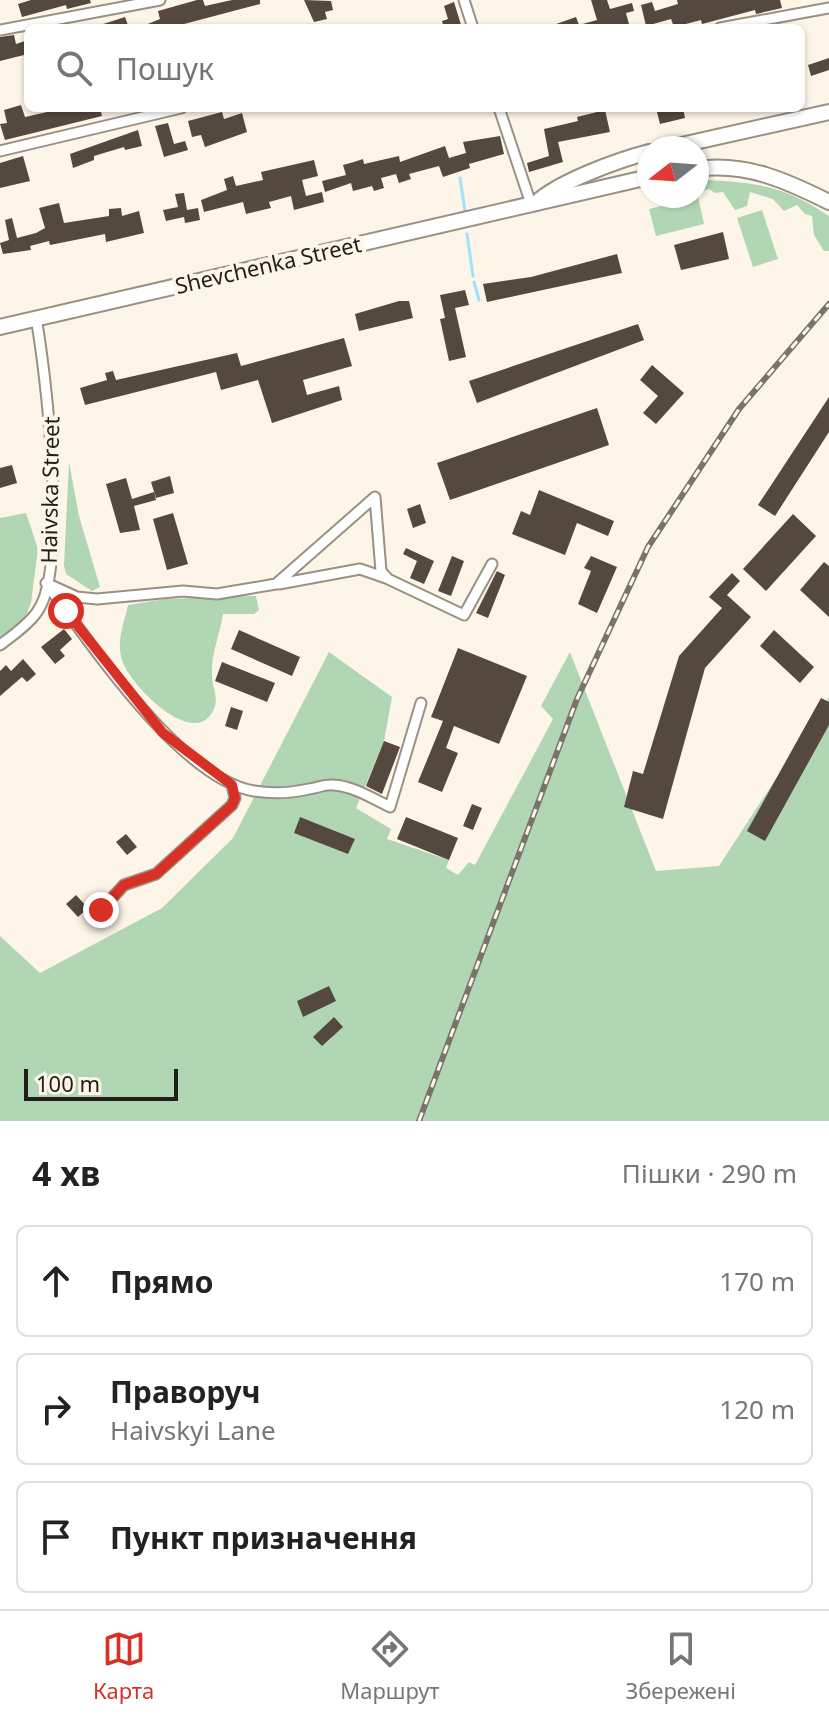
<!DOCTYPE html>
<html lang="uk">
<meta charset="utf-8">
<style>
:root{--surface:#fff;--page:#f6f6f6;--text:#222;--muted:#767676;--line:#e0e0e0;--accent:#d93025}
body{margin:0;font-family:"Noto Sans",sans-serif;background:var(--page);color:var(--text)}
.compass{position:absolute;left:637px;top:136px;width:72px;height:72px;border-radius:50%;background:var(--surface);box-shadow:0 2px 6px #0004;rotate:253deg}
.scale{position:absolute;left:24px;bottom:20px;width:154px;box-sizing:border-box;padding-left:8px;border:4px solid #221e19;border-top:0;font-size:22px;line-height:28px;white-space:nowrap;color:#221e19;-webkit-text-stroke:6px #fef5e9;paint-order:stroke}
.stop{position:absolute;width:24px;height:24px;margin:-18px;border:6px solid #d93025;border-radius:50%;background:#fff}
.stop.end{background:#d93025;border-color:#fff;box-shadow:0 2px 8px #0008}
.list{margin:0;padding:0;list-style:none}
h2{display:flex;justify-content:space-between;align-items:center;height:104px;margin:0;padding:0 32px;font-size:34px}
h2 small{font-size:26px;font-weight:400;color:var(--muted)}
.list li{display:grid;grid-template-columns:52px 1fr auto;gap:24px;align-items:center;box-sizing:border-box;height:112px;margin:0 16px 16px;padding:0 16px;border:2px solid var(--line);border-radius:12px}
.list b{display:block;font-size:30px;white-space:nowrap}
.list p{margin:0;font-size:26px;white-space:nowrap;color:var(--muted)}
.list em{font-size:26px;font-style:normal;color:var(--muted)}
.icon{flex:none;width:44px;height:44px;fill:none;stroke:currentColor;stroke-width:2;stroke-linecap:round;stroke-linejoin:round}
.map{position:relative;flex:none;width:829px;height:1121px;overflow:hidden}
.search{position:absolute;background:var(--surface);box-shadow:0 2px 6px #0004;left:24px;right:24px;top:24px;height:88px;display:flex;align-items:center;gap:20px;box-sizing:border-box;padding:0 28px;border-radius:12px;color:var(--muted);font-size:30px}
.sheet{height:488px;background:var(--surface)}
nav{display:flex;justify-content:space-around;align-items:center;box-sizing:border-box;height:112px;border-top:2px solid var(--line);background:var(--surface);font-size:22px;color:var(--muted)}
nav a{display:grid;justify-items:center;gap:4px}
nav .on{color:var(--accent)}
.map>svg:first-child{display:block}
</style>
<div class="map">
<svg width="829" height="1121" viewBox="0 0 829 1121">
<rect width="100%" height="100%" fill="#fef5e9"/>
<!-- green -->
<path fill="#b1d6b3" d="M707 180C760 183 784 186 829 216V251H824L814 235 812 216 805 214 797 205 784 211 773 199 750 192 747 206 735 210 723 192 715 193 709 189 697 193V181Z
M682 196 698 197 704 224 656 236 649 209 693 198Z
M762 210 778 259 753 267 737 218Z
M69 462 79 516 100 587 92 591 66 574 64 565Z
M26 513 38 549 31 603 25 618 0 638V518Z
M246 596H256L259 610 254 614H223C220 634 211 654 212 675 212 688 220 698 213 711 193 750 129 684 122 660 116 642 124 623 128 605L165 599Z
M329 652 392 697 384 741 356 808 391 829 387 839 449 860 446 868 458 875 469 862 475 865 553 719 541 706 570 652 656 871 719 866 829 697V1121H0V936L40 973 162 908 233 838Z"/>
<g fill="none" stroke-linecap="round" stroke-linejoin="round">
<!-- stream -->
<path stroke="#9ee3f9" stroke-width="3" d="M460 178 465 211
M467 234 473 276
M474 282 479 300"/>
</g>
<!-- building -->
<path fill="#55483f" d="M31 0H90L91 3 67 9 66 5 22 17 18 4Z
M197 0H203L205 6 232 0H260V4L169 28H138L160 19 158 11Z
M304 0 331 1 333 10 325 12 327 19 314 22Z
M591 0H607L610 9 632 3 634 11 626 13 630 28H545L576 17 579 25 597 20Z
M677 0H780L782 8 756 14 755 10 702 24 701 20 674 27 671 19 646 26 641 5 652 2 655 11 678 4Z
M454 2 462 28H444L442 21 448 19 444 6Z
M125 17 129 28H97V26Z
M14 35 16 44 28 40V54L0 61V37Z
M829 58V70L811 76 808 65Z
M21 105 25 117 65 108H100L102 116 5 140 0 124 7 123 4 110Z
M656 108H683L685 118 660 124Z
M605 110 610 132 558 142 563 162 529 172 527 163 549 156 544 129 578 121 577 117Z
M222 112 224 119 242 113 247 132 205 147 201 135 192 137 188 121Z
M168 123 174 144 185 141 188 150 164 157 155 126Z
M138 130 142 146 125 150 124 147 94 156V160L73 168 70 154Z
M500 136 504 154 469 164 470 168 443 177 439 166 409 174 411 179 399 183 396 174 381 178 384 188 374 191 372 186 353 191 351 183 325 192 322 181 346 175 343 165 354 162 363 159 364 164 399 156 400 162 445 146 449 158 466 153 463 142Z
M23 156 30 181 0 188V163Z
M314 160 318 176 302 180 306 196 322 192 324 202 294 210 291 196 269 202 271 208 246 214 243 202 204 212 201 200 227 190 224 179 233 176 236 186 263 180 261 172Z
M184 193 187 210 198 208 200 220 185 223 184 217 166 221 163 210 178 207 175 194Z
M59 203 64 223 109 216V209L121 208 122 216 139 211 144 233 106 242 105 234 50 245 49 241 30 246 31 250 3 254 0 243 9 240 5 220 12 218 17 238 36 233 45 228 39 208Z
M723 232 729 259 681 270 674 245Z
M617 254 622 273 487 302 483 284 531 277Z
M465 290 469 305 455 308 466 357 449 361 440 319 445 318 440 295Z
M399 301H409L413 318 359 331 355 314Z
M638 324 644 340 477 403 469 381Z
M344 338 352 366 303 380 307 395 339 386 342 400 272 423 258 380 221 390 216 372 85 405 80 388 107 380 105 373 113 371 116 380 237 353 241 366Z
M652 365 684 393 656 424 643 413 658 396 640 380Z
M829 397V432L775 516 758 505Z
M597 408 609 445 450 500 437 463Z
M12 465 17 483 0 488V468Z
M170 476 174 493 156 498 151 482Z
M126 478 132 499 154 492 156 500 134 506 140 530 120 533 106 484Z
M539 490 614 521 608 536 577 523 565 555 512 534 521 511 530 515Z
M420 504 426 523 413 528 407 509Z
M173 513 188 564 167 570 153 519Z
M793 514 816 536 766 591 743 569Z
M406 548 434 561 424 584 410 578 417 561 403 554Z
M452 556 464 561 451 596 438 591Z
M591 556 617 567 597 613 578 604 591 571 584 568Z
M824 562 829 566V617L800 590Z
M497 571 505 575 488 618 476 613Z
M732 573 740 581 727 595 751 617 705 668 663 819 624 807 633 771 643 774 679 656 722 608 709 597Z
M64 629 72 639 60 650 65 656 55 664 41 647Z
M239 630 300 657 292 676 231 649Z
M774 630 814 667 800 683 760 646Z
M458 648 527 676 499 744 454 726 446 748 458 753 442 792 418 782 443 721 431 717Z
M23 659 36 674 27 682 22 677 0 696V671L6 665 11 671Z
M222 662 275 683 267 702 215 681Z
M821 698 829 702V725L765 841 747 831Z
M231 707 243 711 237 730 225 726Z
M384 741 400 747 382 794 366 786Z
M472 804 482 808 473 830 463 826Z
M300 817 355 839 348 854 294 833Z
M406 817 458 838 449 860 397 839Z
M126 834 137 847 127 855 116 842Z
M76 895 88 908 78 917 66 904Z
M329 986 336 1001 303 1017 297 1001Z
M334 1017 343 1027 322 1046 313 1037Z"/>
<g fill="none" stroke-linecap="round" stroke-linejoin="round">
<!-- minor casing -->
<g stroke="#9a9083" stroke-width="13">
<path id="minor" d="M464 0 473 28
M720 28 829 8
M0 30 160 0
M499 108 531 204
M0 151 181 108
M46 583 77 597 97 599 183 591 217 594 276 584 375 497 381 571 388 579 464 615 492 564
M279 584 360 569 386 578
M48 586C91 644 181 779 254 791 272 794 291 793 309 789 317 788 325 784 333 785 353 786 372 798 390 807L421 703
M0 645C12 636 28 625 37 612 69 569 46 373 36 318
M101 910 124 885 156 874 232 805 235 798 232 785"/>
</g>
<!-- secondary casing -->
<g stroke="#9a9083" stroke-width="18">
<path id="secondary" d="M668 148 829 112
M536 203C558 182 618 160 649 152"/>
</g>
<!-- primary casing -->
<g stroke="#9a9083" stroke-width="18">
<path id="primary" d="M697 169C746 162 787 181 829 202
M0 327 649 177"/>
</g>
<!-- minor -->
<use href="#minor" stroke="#fff" stroke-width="9"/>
<!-- secondary -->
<use href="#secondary" stroke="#fff" stroke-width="14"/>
<!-- primary -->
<use href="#primary" stroke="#fff" stroke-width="14"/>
<!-- rail casing -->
<g stroke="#79736b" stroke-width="6">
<path id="rail" d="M419 1121 577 699 648 547 739 409 829 304"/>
</g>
<!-- rail -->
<use href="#rail" stroke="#fef5e9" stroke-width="3" stroke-dasharray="9" stroke-linecap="butt"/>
</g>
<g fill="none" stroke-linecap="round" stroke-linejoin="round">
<!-- route -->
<path stroke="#d93025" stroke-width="10" d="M66 611 163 733 232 785 235 798 232 805 156 874 124 885 101 910"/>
</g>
<g text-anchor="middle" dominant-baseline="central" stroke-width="8" stroke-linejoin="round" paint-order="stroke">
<!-- street labels -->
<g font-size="22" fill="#221e19" stroke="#fef5e9">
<text transform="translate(268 264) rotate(-13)">Shevchenka Street</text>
<text transform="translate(49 490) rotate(-89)">Haivska Street</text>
</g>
</g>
</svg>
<svg class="compass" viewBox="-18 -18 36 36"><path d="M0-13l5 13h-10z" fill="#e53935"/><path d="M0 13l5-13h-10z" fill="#767676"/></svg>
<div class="scale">100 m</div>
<div class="stop" style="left:66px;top:611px"></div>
<div class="stop end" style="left:101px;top:910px"></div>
<div class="search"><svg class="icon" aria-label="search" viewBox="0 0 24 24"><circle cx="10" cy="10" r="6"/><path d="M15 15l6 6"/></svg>Пошук</div>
</div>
<section class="sheet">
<h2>4 хв<small>Пішки · 290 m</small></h2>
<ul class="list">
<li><svg class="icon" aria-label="ahead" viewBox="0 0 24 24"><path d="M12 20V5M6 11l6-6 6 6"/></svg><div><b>Прямо</b></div><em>170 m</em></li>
<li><svg class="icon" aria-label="right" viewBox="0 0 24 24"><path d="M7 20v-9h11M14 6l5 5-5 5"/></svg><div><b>Праворуч</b><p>Haivskyi Lane</p></div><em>120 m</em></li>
<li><svg class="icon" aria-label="arrive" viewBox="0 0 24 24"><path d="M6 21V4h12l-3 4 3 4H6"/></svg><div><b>Пункт призначення</b></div></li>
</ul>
</section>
<nav>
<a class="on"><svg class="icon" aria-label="map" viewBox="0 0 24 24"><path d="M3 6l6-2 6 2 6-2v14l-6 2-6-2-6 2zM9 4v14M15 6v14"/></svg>Карта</a>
<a><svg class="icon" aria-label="directions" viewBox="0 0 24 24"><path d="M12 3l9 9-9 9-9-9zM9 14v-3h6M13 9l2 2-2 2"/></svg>Маршрут</a>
<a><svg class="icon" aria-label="saved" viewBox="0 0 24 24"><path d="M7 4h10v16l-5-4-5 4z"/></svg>Збережені</a>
</nav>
